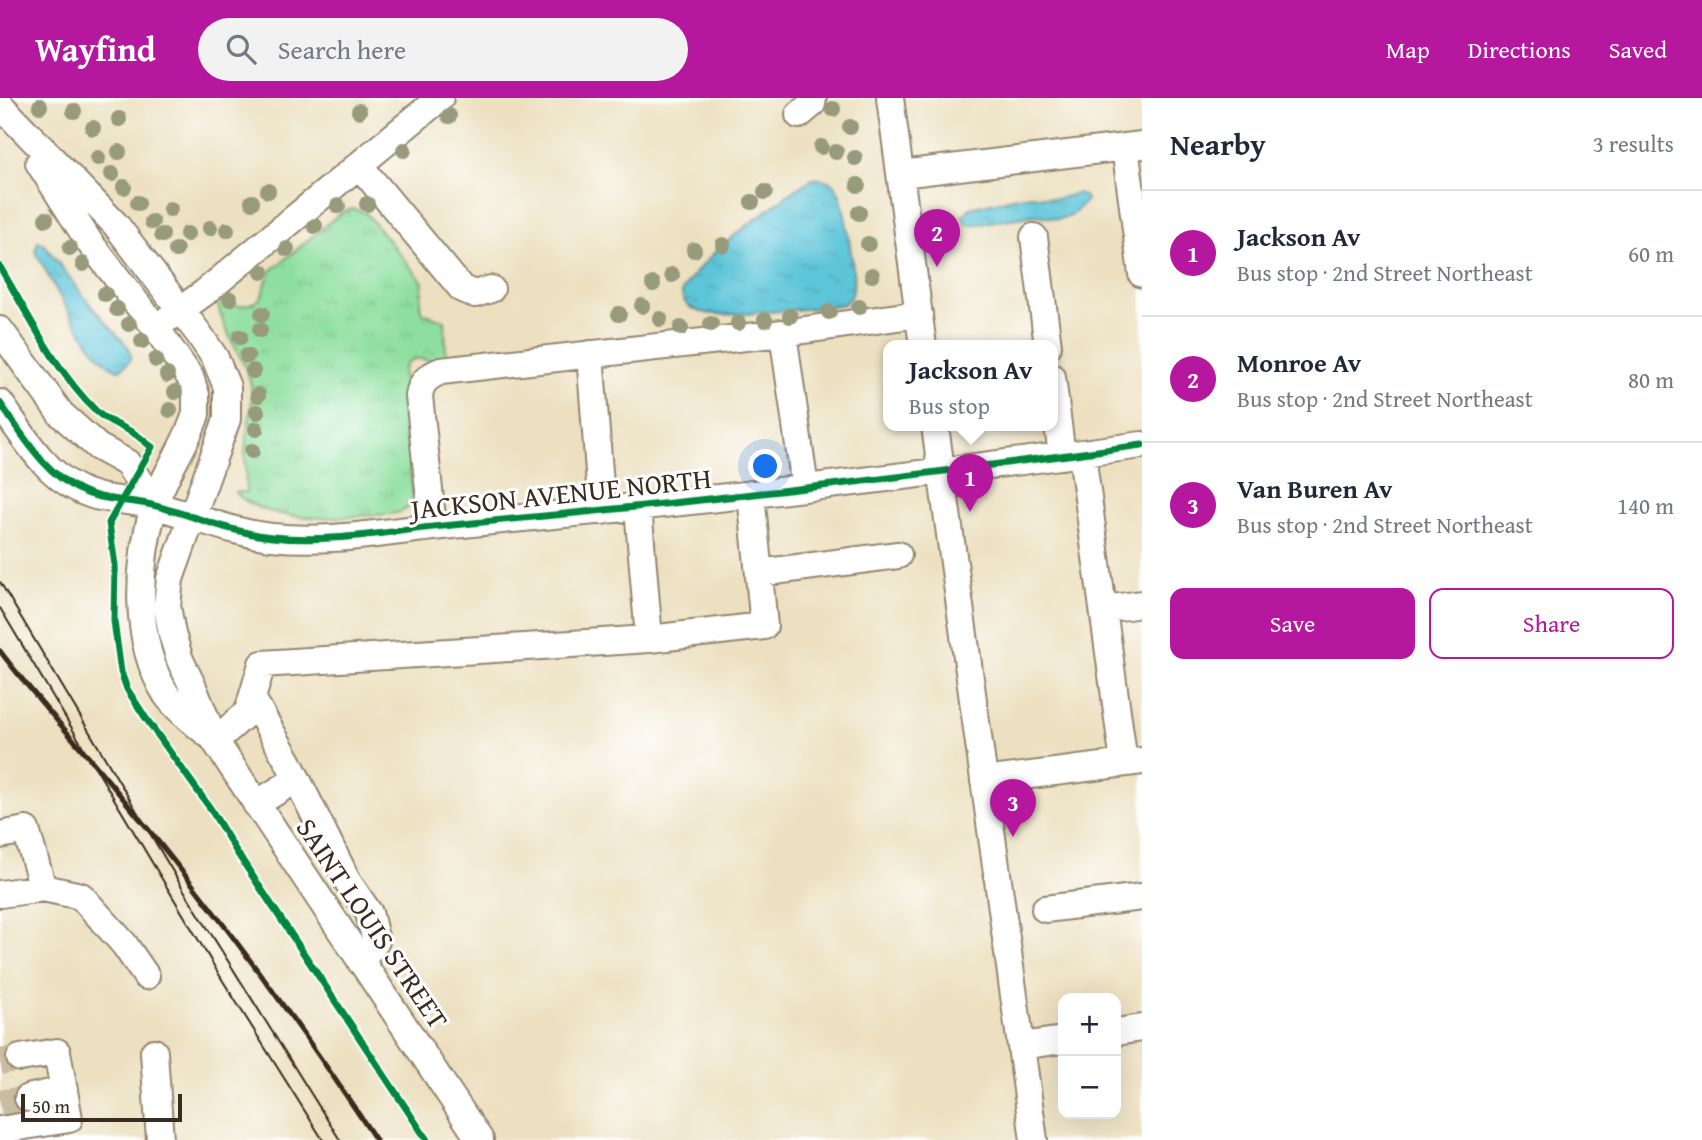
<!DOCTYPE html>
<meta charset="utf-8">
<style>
:root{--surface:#fff;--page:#f2f2f3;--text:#1f2937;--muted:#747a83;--line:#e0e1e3;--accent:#b5179e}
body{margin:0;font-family:"Gentium Book Plus",serif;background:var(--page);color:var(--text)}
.controls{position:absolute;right:21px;bottom:21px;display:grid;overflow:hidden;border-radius:14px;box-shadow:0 7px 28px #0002}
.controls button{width:63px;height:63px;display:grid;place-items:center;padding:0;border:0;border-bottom:2px solid var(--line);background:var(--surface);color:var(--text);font:35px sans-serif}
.scale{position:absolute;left:21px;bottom:18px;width:161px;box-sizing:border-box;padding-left:7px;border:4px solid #3b2a1e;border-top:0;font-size:19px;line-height:24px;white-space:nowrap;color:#3b2a1e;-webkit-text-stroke:5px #fff;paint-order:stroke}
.you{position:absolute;left:766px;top:369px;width:24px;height:24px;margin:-18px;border:5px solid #fff;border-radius:50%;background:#1a73e8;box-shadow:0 0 0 10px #1a73e833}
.badge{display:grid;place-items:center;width:46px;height:46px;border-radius:50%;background:var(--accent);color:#fff;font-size:23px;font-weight:700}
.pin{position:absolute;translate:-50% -58px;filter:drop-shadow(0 2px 4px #0008)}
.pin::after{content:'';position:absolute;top:37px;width:24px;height:21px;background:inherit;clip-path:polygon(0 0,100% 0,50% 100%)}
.popup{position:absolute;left:883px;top:242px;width:175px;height:91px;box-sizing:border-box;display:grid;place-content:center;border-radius:14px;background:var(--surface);filter:drop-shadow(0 2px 5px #0005);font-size:23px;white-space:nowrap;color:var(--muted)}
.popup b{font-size:26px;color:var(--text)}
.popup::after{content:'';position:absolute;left:50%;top:100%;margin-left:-14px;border:14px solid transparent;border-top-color:var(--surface)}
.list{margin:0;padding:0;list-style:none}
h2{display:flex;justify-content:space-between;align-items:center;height:91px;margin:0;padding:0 28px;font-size:30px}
h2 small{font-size:23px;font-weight:400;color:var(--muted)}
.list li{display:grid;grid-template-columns:46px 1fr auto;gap:21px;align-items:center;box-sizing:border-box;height:126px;padding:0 28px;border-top:2px solid var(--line)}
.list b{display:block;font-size:26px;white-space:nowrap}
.list p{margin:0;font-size:23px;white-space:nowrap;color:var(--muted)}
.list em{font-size:23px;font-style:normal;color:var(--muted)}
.actions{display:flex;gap:14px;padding:21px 28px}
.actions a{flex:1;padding:16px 0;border:2px solid var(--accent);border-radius:14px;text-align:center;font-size:24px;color:var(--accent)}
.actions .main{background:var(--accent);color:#fff}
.icon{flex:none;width:38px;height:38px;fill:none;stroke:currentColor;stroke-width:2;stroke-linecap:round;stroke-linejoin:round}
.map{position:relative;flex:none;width:1142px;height:1042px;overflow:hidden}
header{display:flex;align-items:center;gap:42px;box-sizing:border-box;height:98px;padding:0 35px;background:var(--accent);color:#fff}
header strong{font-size:33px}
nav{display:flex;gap:38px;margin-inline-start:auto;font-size:24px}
.search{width:490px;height:63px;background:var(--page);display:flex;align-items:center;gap:18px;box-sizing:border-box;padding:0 24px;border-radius:38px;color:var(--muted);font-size:26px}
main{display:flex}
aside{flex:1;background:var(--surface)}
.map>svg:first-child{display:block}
</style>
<header>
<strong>Wayfind</strong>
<div class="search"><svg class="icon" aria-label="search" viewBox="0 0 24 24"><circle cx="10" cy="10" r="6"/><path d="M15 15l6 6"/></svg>Search here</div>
<nav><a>Map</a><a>Directions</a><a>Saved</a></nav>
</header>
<main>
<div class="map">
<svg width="1142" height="1042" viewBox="0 0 1142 1042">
<defs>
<pattern id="grass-tufts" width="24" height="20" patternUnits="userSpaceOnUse" patternTransform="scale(1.75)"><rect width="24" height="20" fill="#8edf9f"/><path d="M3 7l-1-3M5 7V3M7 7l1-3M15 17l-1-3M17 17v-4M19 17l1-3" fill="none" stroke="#7bc088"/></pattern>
<pattern id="water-ripples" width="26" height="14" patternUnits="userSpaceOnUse" patternTransform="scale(1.75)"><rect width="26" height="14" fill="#5cc5d9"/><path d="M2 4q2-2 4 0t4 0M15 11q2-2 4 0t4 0" fill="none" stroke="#51a9ba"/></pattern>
</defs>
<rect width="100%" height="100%" fill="#fff"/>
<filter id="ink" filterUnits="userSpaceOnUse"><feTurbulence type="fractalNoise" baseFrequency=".0143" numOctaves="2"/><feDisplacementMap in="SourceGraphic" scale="14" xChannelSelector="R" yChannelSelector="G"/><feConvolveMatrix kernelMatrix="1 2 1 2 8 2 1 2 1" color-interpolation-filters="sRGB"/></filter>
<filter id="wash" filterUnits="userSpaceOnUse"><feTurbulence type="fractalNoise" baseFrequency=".00686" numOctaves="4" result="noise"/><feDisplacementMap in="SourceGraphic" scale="28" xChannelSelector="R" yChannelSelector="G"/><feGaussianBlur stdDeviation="1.57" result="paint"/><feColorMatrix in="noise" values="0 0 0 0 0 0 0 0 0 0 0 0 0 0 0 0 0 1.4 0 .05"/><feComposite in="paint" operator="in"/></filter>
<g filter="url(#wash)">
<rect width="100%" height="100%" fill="#ece0c0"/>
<!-- grass -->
<path fill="url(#grass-tufts)" stroke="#64845e" stroke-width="2" d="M353 111 365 114 423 184 420 209 423 215 445 223 446 265C429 265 410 251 403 273L413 403C406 418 385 416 370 417 331 421 265 425 235 394H246C246 378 244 362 246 346 247 324 256 304 250 282 242 256 219 227 218 203L224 198 238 208C272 205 259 190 272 172L342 114Z"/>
<!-- water -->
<path fill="url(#water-ripples)" stroke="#4c787c" stroke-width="2" d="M813 81C823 80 832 82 837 91 845 105 857 182 852 195 848 206 840 208 830 209 810 211 789 212 769 214 748 215 681 226 682 193 704 159 737 135 769 111 784 100 796 89 813 81Z
M1078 95 1085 99 1086 103 1071 118 1058 121 1038 117 969 127 965 124 963 118 970 110 1013 100 1031 97 1057 101Z
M38 144 44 146 89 205 129 250 131 258 130 263 120 272C95 271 48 176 35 153Z"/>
</g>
<g filter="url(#ink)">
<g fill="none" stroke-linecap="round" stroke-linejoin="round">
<!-- minor-tunnel -->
<path stroke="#c9bca0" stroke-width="26" stroke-dasharray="26 13" stroke-linecap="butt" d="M0 964 20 960
M0 1005 28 1000"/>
<!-- minor casing -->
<g stroke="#94856f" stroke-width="30">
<path id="minor" d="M890 0 923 248
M0 7 116 127 199 236 215 260 227 289V321L170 481 167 508 172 536 180 562 192 587 215 643 480 1042
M799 17 812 6 813 0
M1125 49 1142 176
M39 65 90 145 156 230 190 279 196 297V316C186 348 164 376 154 408 137 467 133 543 166 596 176 611 195 625 209 637
M359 67 462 191 475 196 491 191
M901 76 1142 47
M1034 139 1048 248
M169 220 204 195 440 0
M0 232 61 316 98 349 127 365 155 407
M783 235 805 390
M590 256 602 413
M1052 279 1062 358
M0 305C22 336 44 375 80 392 104 404 131 401 156 408 195 418 232 435 272 439 326 445 379 435 433 429 463 426 493 423 523 420 730 401 936 375 1142 347
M935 328 1034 1042
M1082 356 1124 665
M433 429 419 298C421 284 428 278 441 273L783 235 919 216
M759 475 898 457
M1105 511 1142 506
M649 541 764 528 751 396
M252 600 289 665 348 784 369 815 376 843 361 864
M215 643 248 614 262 566 649 541 638 409
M984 683 1142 663
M256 706 297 681
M0 737 26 732 43 790 0 796
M43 790 81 798 124 846 146 878
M1045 811 1142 799
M1116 934 1142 930
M1021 948 1063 942
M154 954 160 1042
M28 1000 64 992
M0 1032 69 1021 57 954 20 960"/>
</g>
<!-- minor -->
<use href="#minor" stroke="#fff" stroke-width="26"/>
<!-- tram -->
<path stroke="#3b2a1e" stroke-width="2" d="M0 484 188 799 340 1042
M0 510 223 883 323 1042"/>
<!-- rail -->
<path stroke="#3b2a1e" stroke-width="5" d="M0 553C36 601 78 645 116 692 209 803 296 921 376 1042"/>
<!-- cycleway casing -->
<g stroke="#fff" stroke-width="11">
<path id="cycleway" d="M0 169C29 218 56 274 97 314 108 324 122 328 135 336 141 340 146 345 152 349L109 425 115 467 114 523 121 574 127 591 145 619 210 710 236 753 427 1042
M0 305C22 336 44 375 80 392 104 404 131 401 156 408 195 418 232 435 272 439 326 445 379 435 433 429 463 426 493 423 523 420 730 401 936 375 1142 347"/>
</g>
<!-- cycleway -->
<use href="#cycleway" stroke="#00873e" stroke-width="7"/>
</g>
<!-- trees -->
<g fill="#989a7c">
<circle cx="40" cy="8" r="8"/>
<circle cx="833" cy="11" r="8"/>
<circle cx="74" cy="13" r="8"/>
<circle cx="359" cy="13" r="8"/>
<circle cx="449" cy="18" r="8"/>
<circle cx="119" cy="21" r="8"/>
<circle cx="850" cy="29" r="8"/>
<circle cx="93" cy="30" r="8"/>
<circle cx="821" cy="49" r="8"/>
<circle cx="404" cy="52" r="8"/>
<circle cx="119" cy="54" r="8"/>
<circle cx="836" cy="54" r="8"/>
<circle cx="98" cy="60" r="8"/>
<circle cx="855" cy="60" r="8"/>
<circle cx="112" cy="76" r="8"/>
<circle cx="858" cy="87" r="8"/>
<circle cx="124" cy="89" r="8"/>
<circle cx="268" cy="93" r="8"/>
<circle cx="765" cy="94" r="8"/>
<circle cx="252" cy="104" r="8"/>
<circle cx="752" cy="104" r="8"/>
<circle cx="138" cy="105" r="8"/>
<circle cx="367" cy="106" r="8"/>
<circle cx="338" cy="108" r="8"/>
<circle cx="170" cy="111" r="8"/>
<circle cx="859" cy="115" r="8"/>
<circle cx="46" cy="121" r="8"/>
<circle cx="152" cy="124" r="8"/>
<circle cx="315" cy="128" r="8"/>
<circle cx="210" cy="130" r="8"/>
<circle cx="227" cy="132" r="8"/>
<circle cx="187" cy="136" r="8"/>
<circle cx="162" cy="137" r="8"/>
<circle cx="868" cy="146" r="8"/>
<circle cx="723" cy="147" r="8"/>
<circle cx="70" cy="150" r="8"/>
<circle cx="287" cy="151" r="8"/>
<circle cx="176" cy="152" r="8"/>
<circle cx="694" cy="152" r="8"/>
<circle cx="83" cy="166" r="8"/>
<circle cx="262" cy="174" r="8"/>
<circle cx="672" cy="177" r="8"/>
<circle cx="872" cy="177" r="8"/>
<circle cx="653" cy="186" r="8"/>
<circle cx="105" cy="196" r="8"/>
<circle cx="230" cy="201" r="8"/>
<circle cx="642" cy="208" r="8"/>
<circle cx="859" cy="209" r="8"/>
<circle cx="117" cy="211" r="8"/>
<circle cx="829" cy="214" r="8"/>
<circle cx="262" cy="216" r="8"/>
<circle cx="619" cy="216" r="8"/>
<circle cx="790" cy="218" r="8"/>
<circle cx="660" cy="221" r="8"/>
<circle cx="765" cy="222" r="8"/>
<circle cx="738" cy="225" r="8"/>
<circle cx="129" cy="226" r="8"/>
<circle cx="711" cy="226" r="8"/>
<circle cx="681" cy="230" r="8"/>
<circle cx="260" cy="232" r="8"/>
<circle cx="240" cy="239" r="8"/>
<circle cx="142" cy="243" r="8"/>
<circle cx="247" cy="258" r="8"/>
<circle cx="156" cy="262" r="8"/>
<circle cx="253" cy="273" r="8"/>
<circle cx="167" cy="277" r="8"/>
<circle cx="175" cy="294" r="8"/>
<circle cx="258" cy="297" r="8"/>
<circle cx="170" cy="312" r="8"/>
<circle cx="257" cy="314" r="8"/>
<circle cx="256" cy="331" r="8"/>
<circle cx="252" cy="353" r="8"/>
</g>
</g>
<g text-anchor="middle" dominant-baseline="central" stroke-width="6" stroke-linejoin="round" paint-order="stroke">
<!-- street labels -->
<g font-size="28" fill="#3b2a1e" stroke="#fff">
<text transform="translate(561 395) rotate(-6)">JACKSON AVENUE NORTH</text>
<text transform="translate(373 825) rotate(56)">SAINT LOUIS STREET</text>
</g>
</g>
</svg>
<div class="controls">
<button>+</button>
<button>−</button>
</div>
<div class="scale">50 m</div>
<div class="you"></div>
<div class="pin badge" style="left:970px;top:414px">1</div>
<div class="popup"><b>Jackson Av</b>Bus stop</div>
<div class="pin badge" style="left:937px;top:169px">2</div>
<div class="pin badge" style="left:1013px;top:739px">3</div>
</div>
<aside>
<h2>Nearby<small>3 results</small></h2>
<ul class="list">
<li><span class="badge">1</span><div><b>Jackson Av</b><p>Bus stop · 2nd Street Northeast</p></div><em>60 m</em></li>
<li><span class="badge">2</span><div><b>Monroe Av</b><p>Bus stop · 2nd Street Northeast</p></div><em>80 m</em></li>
<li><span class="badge">3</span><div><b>Van Buren Av</b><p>Bus stop · 2nd Street Northeast</p></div><em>140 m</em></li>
</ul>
<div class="actions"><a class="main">Save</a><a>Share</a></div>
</aside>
</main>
